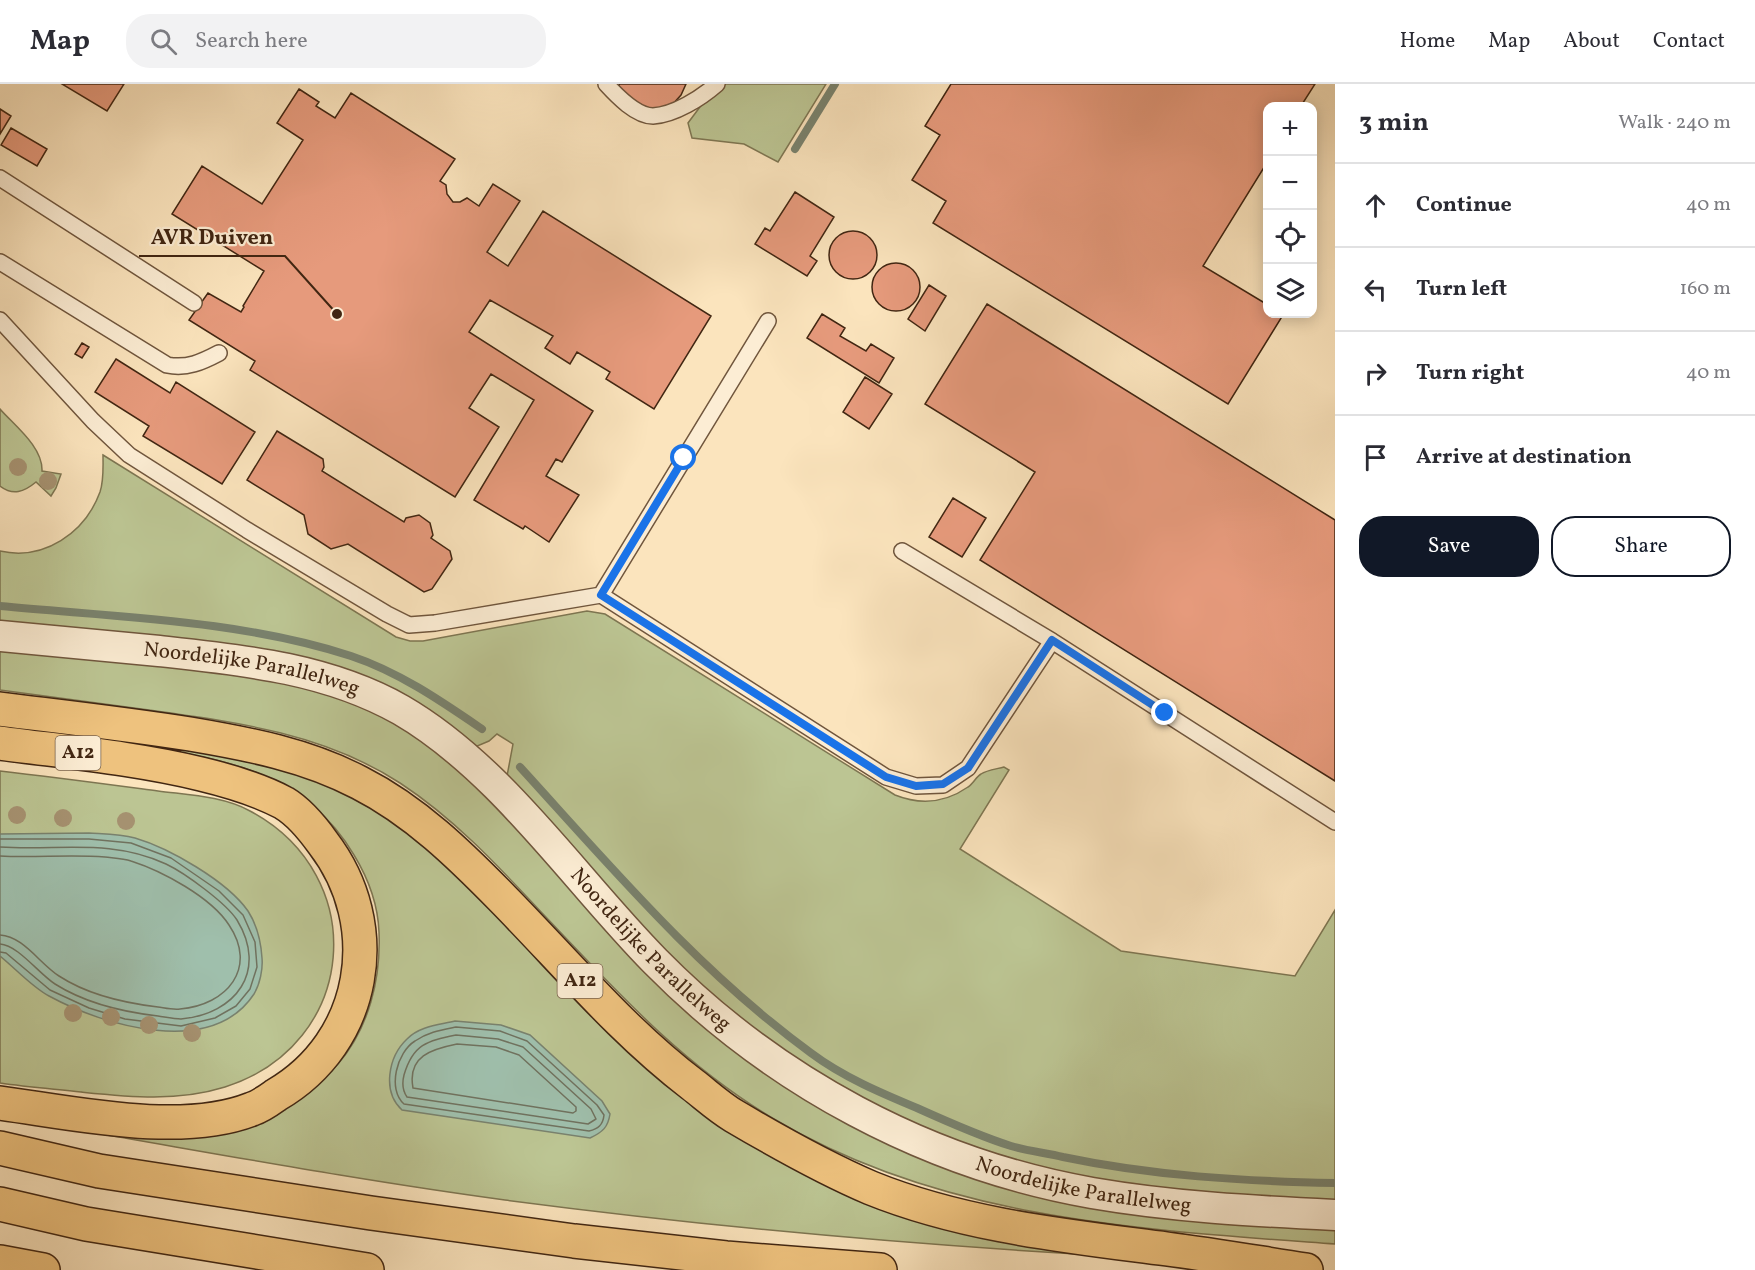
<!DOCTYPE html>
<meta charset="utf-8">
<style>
:root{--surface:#fff;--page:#f2f2f3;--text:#2b2b33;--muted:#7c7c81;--line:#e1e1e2;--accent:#111827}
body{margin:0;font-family:Vollkorn,serif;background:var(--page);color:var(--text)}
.controls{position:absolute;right:18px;top:18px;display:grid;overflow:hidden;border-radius:12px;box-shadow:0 3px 15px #0003}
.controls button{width:54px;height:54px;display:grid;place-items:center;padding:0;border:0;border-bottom:2px solid var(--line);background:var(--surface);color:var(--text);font:30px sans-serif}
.stop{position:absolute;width:18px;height:18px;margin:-14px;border:4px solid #1a73e8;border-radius:50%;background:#fff}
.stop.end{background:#1a73e8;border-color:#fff;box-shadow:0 2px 6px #0008}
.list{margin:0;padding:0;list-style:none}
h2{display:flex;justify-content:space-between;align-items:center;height:78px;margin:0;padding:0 24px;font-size:26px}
h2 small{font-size:20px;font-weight:400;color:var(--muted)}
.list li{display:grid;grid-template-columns:39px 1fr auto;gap:18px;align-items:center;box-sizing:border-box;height:84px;padding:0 24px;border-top:2px solid var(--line)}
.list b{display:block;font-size:22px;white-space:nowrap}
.list em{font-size:20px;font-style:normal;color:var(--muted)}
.actions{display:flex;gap:12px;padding:18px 24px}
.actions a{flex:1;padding:14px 0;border:2px solid var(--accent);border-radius:24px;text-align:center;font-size:21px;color:var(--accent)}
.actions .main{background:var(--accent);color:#fff}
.icon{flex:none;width:33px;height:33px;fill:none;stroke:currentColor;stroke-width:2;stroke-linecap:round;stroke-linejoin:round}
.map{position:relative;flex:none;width:1335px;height:1186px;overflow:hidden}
header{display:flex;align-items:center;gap:36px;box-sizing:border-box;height:84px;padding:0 30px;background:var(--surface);border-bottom:2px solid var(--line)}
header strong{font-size:28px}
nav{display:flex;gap:33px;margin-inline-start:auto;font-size:21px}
.search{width:420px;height:54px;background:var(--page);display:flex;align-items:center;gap:15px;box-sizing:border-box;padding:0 21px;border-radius:24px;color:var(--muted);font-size:22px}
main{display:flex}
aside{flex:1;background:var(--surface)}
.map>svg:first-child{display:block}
</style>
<header>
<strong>Map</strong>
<div class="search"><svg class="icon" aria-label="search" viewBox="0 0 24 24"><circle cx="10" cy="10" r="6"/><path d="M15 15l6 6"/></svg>Search here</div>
<nav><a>Home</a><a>Map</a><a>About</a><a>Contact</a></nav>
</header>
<main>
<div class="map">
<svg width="1335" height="1186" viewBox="0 0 1335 1186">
<rect width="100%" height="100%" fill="#fbe4bd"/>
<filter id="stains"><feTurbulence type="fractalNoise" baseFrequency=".00333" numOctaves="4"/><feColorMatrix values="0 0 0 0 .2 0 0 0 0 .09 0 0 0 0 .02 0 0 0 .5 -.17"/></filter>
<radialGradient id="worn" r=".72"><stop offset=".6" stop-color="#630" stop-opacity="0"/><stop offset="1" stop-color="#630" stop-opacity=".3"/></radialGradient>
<!-- green -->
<path fill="#bcc593" stroke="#7e7652" stroke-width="1.5" d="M717 0H826L778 78 744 60 692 54 688 39Z
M0 325C15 342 43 363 42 387L61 390 56 404 51 412 36 398C24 408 13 412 0 402Z
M103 371 396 553 410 557H423L587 527 605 530 895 711C920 721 945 719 968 703 973 700 976 693 981 690 987 686 997 685 1004 683L1009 686 960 765 1121 867 1295 892 1335 826V1126L1083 1101 902 1044 713 924 507 692 513 660 497 650 489 657 475 663 394 615 0 546V467C44 477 85 449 100 408 104 396 103 383 103 371Z
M0 558 338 604 446 666 673 904 953 1077 1335 1137V1160C1144 1146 943 1136 774 1035 683 981 617 908 544 831 500 784 455 735 400 699 325 650 236 638 149 626 100 619 50 613 0 606Z
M0 635 191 660 317 691 421 752 748 1055 1150 1174C934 1163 719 1144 505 1116 364 1097 224 1071 84 1047L311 1005C320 997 330 989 338 980 369 944 381 895 379 848 378 821 368 794 354 771 303 685 218 673 127 661 84 656 42 651 0 645Z
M0 687C53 693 105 700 158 707 188 711 223 712 250 727 372 792 358 961 225 1003 177 1018 130 1013 81 1008 54 1005 27 1003 0 999Z"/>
<!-- water -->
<path fill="#9fbfac" stroke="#79826e" stroke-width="1.5" d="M89 749C104 750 120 750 135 754 169 764 227 797 248 827 257 841 261 858 262 874 263 885 260 900 254 910 212 974 104 942 49 912 32 903 16 885 0 872V750Z
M455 937 501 941 530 951 602 1017 610 1030C608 1043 603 1048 590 1054L402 1026C382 1008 388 973 407 955 420 942 439 941 455 937Z"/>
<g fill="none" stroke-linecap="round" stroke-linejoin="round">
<!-- shore -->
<path stroke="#70725f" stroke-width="1.5" d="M0 755H89L131 759 171 774 219 807 243 831 255 858 257 883 250 905 236 922 215 934 181 942 125 935 89 924 50 906 6 869 0 868
M0 763C58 767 111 754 166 780 185 789 226 819 237 836 268 887 236 930 181 935 174 935 165 933 158 932 123 928 85 919 55 900 39 890 18 861 0 860
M0 772C35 774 70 770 105 773 113 774 123 774 131 777 162 787 211 813 229 841 258 884 227 921 180 925 173 926 165 924 158 923 124 919 88 911 59 892 40 880 23 852 0 851
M456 943 500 947 527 957 597 1021 604 1031C603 1041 598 1045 589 1047L404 1020C387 1005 397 968 415 957 428 948 441 946 456 943Z
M456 951 498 955 523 963 591 1025 596 1035 588 1040 407 1013C402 1006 402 999 404 991 413 960 427 957 456 951Z
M457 960 496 963 519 971 576 1023V1027L573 1029 413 1004C407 972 432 965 457 960Z"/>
<!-- stream -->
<path stroke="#79826e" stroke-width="8" d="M795 65 835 0
M0 522C114 533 242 536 351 572 399 588 441 617 482 645
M520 683C612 784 700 888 811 969 843 993 881 1009 917 1024 948 1038 979 1052 1011 1062 1028 1067 1046 1069 1063 1073 1153 1092 1243 1097 1335 1099"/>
</g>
<!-- building -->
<path fill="#e69a7c" stroke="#412612" stroke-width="1.5" d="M62 0H124L107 27Z
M619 0H686L681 11 672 21 667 23 646 26 620 6Z
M951 0H1315L1301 22H1268V77L1203 182 1268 221V230L1283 231 1228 320 933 139 946 117 912 96 940 51 925 42Z
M299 5 319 18 316 22 335 34 351 9 455 75 440 97 446 101 447 110 453 118H460L467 114 479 122 493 100 520 117 487 168 508 182 543 127 711 232 654 325 606 295 610 288 577 268 570 280 545 264 553 252 490 216 469 248 593 327 562 378 556 375 546 392 579 411 549 458 525 442 523 445 474 416 534 316 491 290 469 324 499 343 455 413 250 286 255 277 189 236 208 209 241 228 244 223 243 222 264 187 172 130 202 82 262 120 303 56 277 39Z
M0 25 11 32 0 50Z
M11 44 47 65 37 82 1 61Z
M795 108 834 133 810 172 817 177 807 192 755 160 765 144 770 147Z
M829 171a24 24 0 1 1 48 0a24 24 0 1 1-48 0Z
M872 203a24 24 0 1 1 48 0a24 24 0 1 1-48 0Z
M929 201 946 212 925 247 908 235Z
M987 220 1335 436V697L980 476 1035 388 925 320Z
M822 230 845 244 840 252 866 267 871 260 894 274 879 299 807 254Z
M82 259 89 263 82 274 75 270Z
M116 275 170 309 176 298 255 348 222 400 143 352 149 342 95 308Z
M865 293 892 310 869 345 843 328Z
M277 347 323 375 324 383 322 387 404 438 406 434 419 431 430 439 433 451 431 454 450 467 452 475 432 505 424 508 348 460 331 465 308 450 304 431 247 396Z
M953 414 986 434 962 473 929 453Z"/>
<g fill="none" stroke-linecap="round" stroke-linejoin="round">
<!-- service casing -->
<g stroke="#70563d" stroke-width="18">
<path id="service" d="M606 0C617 12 636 32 653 32 674 31 701 14 717 0
M0 94 194 219
M0 178 167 281C187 285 202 278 219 269
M0 236 93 337 129 371 247 446 387 530 409 541 435 539 601 511 886 693 916 702 943 701 968 684 1052 557 902 467
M601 511 768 237
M1052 557 1335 738"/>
</g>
<!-- minor casing -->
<g stroke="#70563d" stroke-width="33">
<g id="minor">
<path id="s1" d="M0 552C53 557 106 562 159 567 242 576 327 584 401 626 501 684 575 796 655 877 773 997 927 1080 1092 1109 1173 1123 1254 1127 1335 1131"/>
</g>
</g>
<!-- motorway casing -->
<g stroke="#412612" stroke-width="36">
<path id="motorway" d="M0 625C64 633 127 640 190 650 249 660 307 671 360 699 415 727 460 771 503 815 565 878 622 947 693 1001 706 1011 719 1023 734 1032 778 1058 824 1084 871 1104 965 1142 1068 1152 1167 1165 1214 1171 1260 1179 1306 1186
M0 659C67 668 135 674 201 690 230 697 258 705 284 719 299 728 313 745 323 759 386 841 367 958 276 1011 269 1016 261 1022 252 1025 182 1053 74 1029 0 1019
M0 1064 99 1087 371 1129 574 1157 726 1174 880 1186
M0 1120 86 1140 367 1186
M0 1178 43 1186"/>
</g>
<!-- service -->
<use href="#service" stroke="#fcedd4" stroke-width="15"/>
<!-- minor -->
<use href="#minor" stroke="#fcedd4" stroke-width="30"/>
<!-- motorway -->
<use href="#motorway" stroke="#eec27e" stroke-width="33"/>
</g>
<!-- trees -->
<g fill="#a69271">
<circle cx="18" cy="383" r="9"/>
<circle cx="48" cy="397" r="9"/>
<circle cx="17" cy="731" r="9"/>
<circle cx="63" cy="734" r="9"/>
<circle cx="126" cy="737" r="9"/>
<circle cx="73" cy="929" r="9"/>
<circle cx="111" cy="933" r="9"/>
<circle cx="149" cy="941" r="9"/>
<circle cx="192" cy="949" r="9"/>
</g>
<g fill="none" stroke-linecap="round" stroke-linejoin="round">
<!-- route -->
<path stroke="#1a73e8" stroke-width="8" d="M684 374 601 511 886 693 916 702 943 700 968 684 1052 556 1165 629"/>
</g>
<g text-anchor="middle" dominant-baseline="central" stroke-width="4.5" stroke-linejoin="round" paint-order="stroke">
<!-- shield labels -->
<g fill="#fcedd4" stroke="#79624c" stroke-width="1.5">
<rect x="55.5" y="652" width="45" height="34" rx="4.5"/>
<rect x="557.5" y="880" width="45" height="34" rx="4.5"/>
</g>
<g font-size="20" font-weight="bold" fill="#412612">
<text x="78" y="669">A12</text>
<text x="580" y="897">A12</text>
</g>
<!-- street labels -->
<g font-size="21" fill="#412612" stroke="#fcedd4">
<text stroke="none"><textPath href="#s1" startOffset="254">Noordelijke Parallelweg</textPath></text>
<text stroke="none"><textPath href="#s1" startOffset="758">Noordelijke Parallelweg</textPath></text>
<text stroke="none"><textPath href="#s1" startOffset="1262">Noordelijke Parallelweg</textPath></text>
</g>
</g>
<!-- callouts -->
<path fill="none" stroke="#412612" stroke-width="2" d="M337 230L285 172H139"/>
<circle fill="#412612" stroke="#fcedd4" stroke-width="2" cx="337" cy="230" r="6"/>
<g font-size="22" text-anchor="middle" font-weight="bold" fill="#412612" stroke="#fcedd4" stroke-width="4.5" stroke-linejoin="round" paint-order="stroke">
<text x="212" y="160">AVR Duiven</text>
</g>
<rect width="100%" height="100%" filter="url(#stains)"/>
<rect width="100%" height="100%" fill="url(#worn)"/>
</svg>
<div class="controls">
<button>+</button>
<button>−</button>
<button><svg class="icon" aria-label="locate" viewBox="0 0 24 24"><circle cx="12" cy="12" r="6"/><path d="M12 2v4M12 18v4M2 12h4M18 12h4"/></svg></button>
<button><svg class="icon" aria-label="layers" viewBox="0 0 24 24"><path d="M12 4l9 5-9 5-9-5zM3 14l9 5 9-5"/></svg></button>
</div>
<div class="stop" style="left:684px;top:374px"></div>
<div class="stop end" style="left:1165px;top:629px"></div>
</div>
<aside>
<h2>3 min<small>Walk · 240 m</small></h2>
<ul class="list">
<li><svg class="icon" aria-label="ahead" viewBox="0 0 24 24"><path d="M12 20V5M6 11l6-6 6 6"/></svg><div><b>Continue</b></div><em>40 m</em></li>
<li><svg class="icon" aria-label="left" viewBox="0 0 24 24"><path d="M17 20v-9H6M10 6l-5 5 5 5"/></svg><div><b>Turn left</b></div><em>160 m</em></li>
<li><svg class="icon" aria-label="right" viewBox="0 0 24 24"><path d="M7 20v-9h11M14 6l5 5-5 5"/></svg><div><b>Turn right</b></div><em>40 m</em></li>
<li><svg class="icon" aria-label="arrive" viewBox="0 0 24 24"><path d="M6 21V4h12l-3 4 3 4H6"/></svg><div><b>Arrive at destination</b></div></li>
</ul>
<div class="actions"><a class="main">Save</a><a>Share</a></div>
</aside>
</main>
